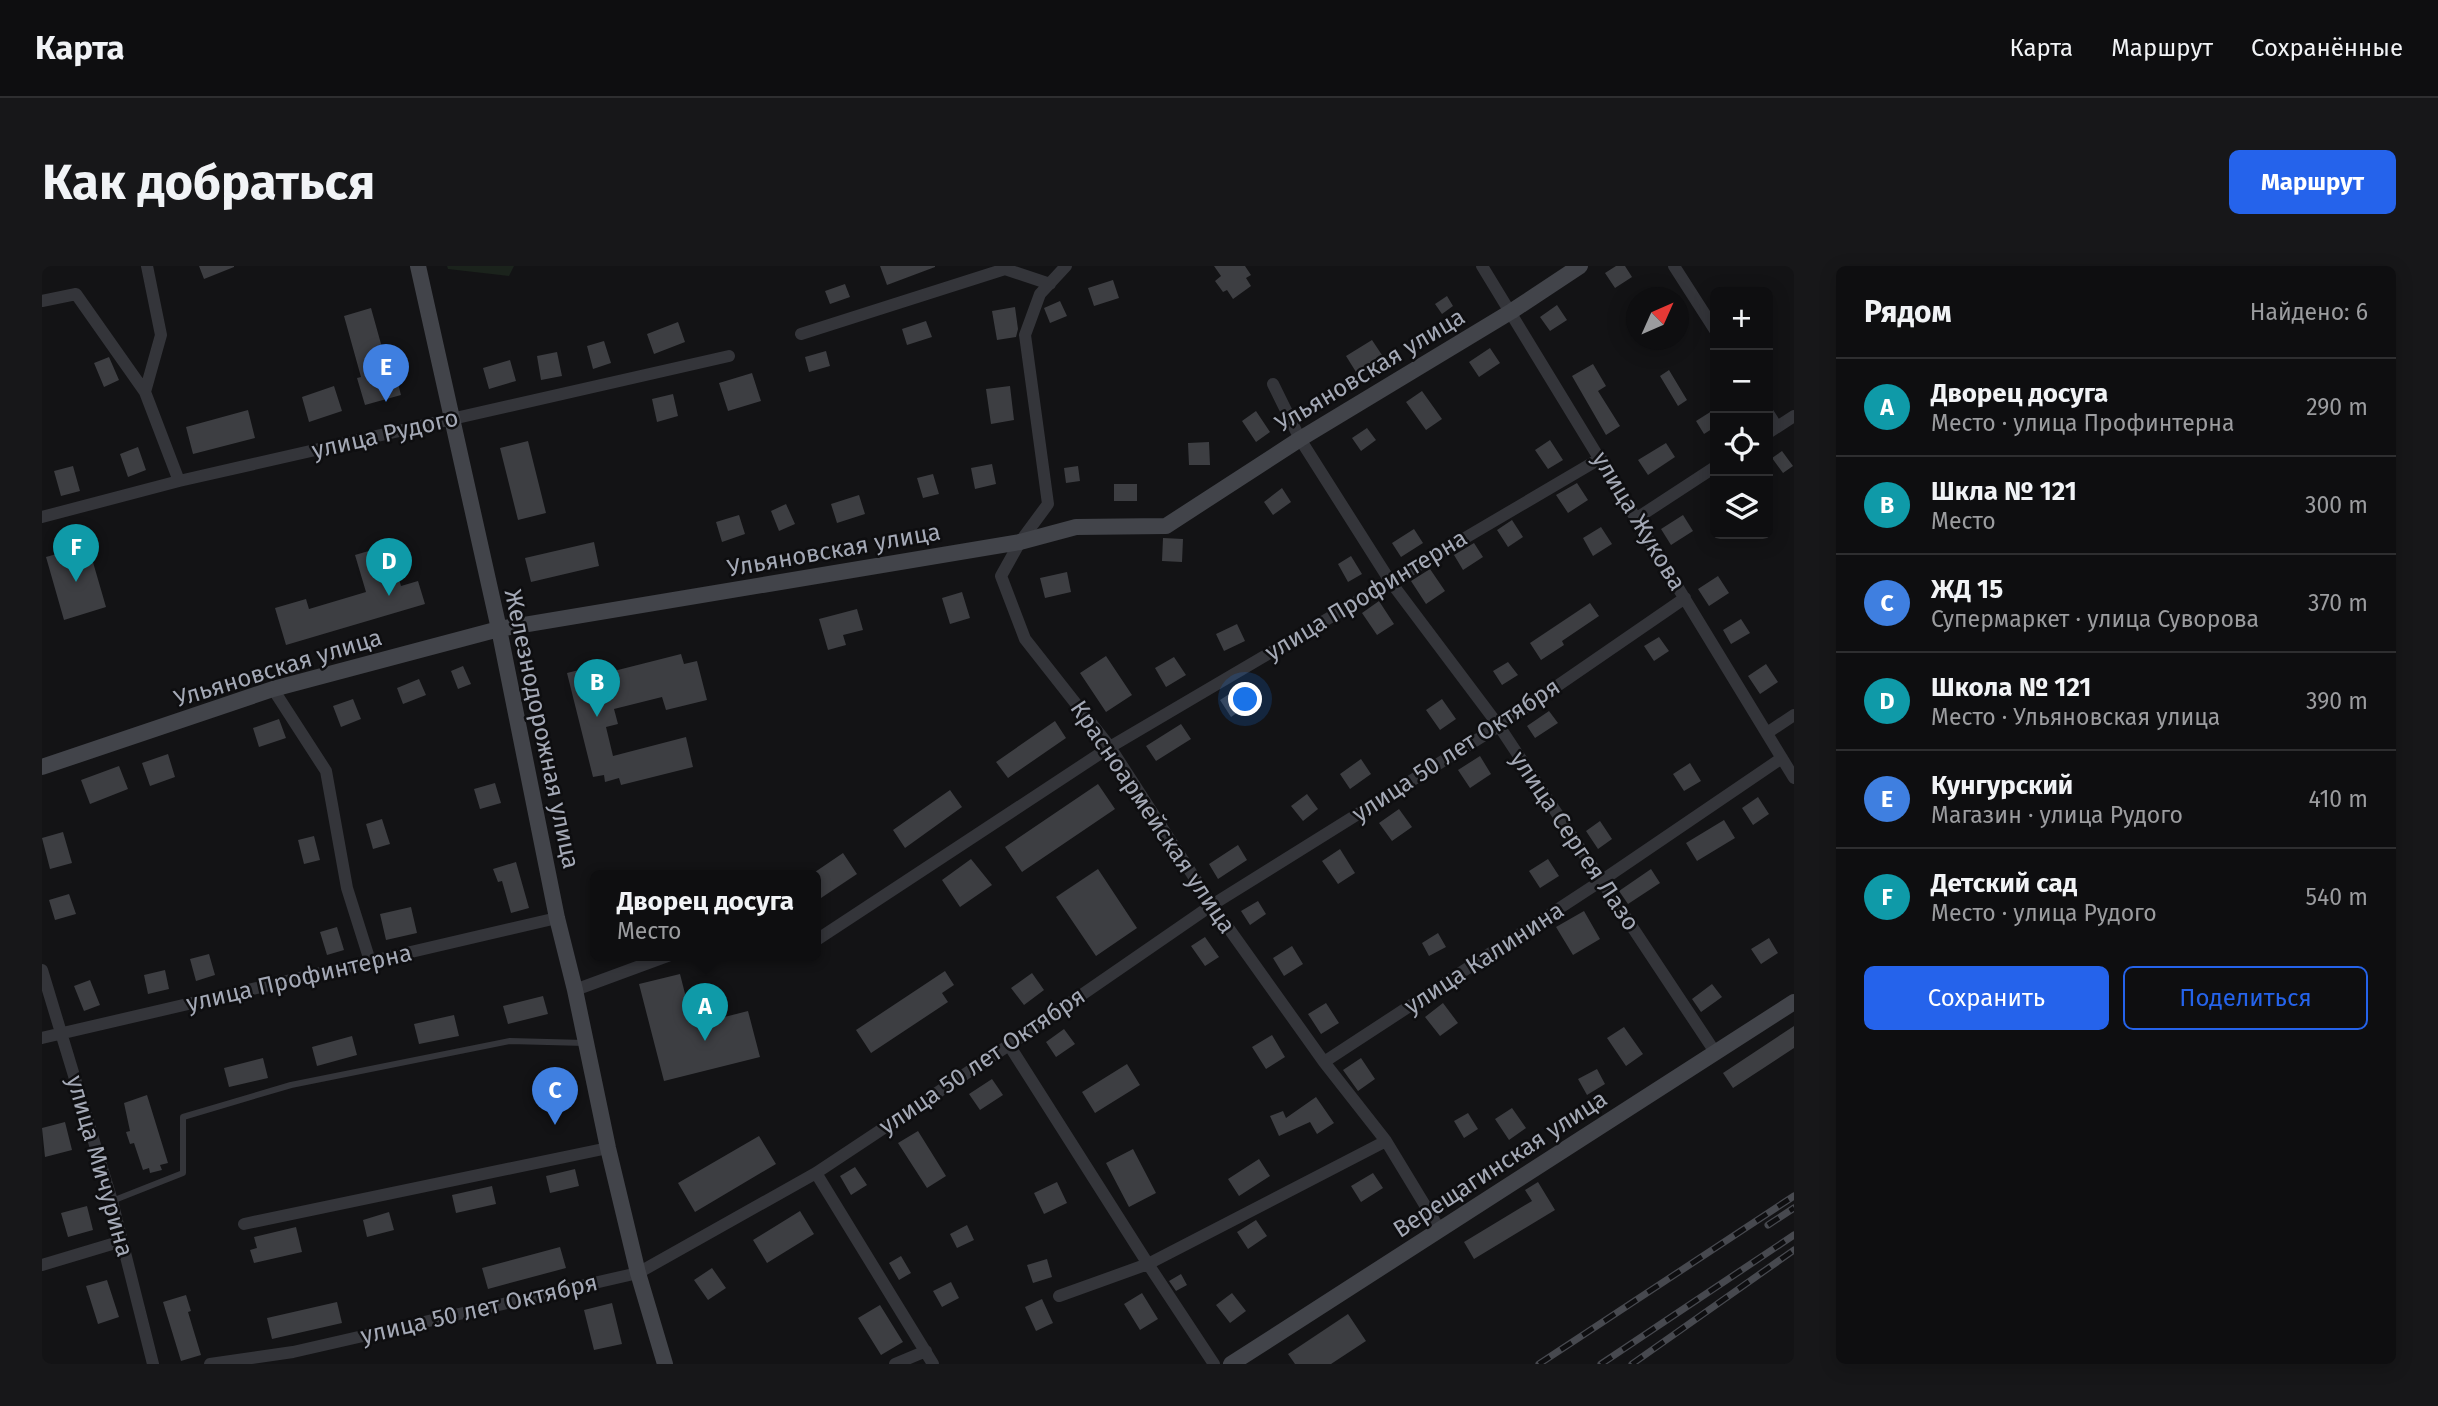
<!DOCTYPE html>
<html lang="ru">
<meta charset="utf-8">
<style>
:root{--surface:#0e0e10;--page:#171719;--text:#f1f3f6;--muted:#9b9c9f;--line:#2e2e30;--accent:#2563eb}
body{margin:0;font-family:"Fira Sans",sans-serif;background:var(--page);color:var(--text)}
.controls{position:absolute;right:21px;top:21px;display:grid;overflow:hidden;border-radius:10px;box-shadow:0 4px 18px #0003}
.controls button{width:63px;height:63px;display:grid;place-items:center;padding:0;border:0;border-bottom:2px solid var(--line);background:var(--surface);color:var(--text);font:35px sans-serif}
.compass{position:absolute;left:1584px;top:21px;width:63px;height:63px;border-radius:50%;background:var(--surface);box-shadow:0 4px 18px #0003;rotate:45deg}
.you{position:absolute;left:1204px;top:434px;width:24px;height:24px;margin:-18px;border:5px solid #fff;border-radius:50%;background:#1a73e8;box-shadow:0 0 0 10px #1a73e833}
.badge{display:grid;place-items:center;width:46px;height:46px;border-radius:50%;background:var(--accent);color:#fff;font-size:23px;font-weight:700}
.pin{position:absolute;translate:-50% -58px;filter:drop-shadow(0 2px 4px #0008)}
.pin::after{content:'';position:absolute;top:37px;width:24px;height:21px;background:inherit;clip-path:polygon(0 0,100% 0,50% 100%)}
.popup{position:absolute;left:548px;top:604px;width:231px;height:91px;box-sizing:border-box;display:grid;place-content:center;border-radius:10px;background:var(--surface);filter:drop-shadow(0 2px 5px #0005);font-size:23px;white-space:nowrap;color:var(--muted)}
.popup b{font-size:26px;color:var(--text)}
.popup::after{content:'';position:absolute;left:50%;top:100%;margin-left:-14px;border:14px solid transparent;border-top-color:var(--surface)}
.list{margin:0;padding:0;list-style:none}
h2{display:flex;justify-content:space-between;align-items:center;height:91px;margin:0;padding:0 28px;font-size:30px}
h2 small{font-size:23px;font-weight:400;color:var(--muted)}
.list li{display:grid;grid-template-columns:46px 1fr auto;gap:21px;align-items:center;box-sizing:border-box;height:98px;padding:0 28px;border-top:2px solid var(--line)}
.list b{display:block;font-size:26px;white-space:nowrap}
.list p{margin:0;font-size:23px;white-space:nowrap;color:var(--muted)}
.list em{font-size:23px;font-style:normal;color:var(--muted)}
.actions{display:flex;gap:14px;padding:21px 28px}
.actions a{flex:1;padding:16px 0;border:2px solid var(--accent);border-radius:10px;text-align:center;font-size:24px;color:var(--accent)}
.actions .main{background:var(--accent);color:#fff}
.icon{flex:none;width:38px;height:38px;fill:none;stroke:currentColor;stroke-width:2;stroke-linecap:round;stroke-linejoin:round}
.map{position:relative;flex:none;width:1752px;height:1098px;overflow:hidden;border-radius:10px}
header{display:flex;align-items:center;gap:42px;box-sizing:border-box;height:98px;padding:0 35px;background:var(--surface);border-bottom:2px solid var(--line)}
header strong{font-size:33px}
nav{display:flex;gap:38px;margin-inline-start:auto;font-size:24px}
.intro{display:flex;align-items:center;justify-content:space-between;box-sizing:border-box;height:168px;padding:0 42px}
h1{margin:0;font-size:49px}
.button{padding:18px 32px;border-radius:10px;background:var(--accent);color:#fff;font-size:24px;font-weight:700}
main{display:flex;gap:42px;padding:0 42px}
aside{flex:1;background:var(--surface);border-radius:10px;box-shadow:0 4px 18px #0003}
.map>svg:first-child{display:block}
</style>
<header>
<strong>Карта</strong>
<nav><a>Карта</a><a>Маршрут</a><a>Сохранённые</a></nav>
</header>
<div class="intro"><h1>Как добраться</h1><a class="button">Маршрут</a></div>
<main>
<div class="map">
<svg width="1752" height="1098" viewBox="0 0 1752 1098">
<rect width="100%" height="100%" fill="#131315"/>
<!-- green -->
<path fill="#1b231c" d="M405 0H472L467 10 406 3Z"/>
<!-- building -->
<path fill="#3d3e42" d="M157 0H192V1L162 13Z
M838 0H893V1L845 19Z
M1172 0H1203L1209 9 1204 12 1209 20 1191 33 1185 24 1181 26 1173 15 1179 10Z
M1574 0H1583L1590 11 1573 22 1563 7Z
M1071 14 1077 32 1052 40 1046 22Z
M803 18 808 31 788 38 783 25Z
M1405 30 1411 40 1400 48 1393 38Z
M1018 35 1025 50 1008 57 1002 42Z
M1515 39 1525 54 1508 65 1498 51Z
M973 41 976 63 974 71 955 74 950 45Z
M329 42 346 103 352 102 359 129 323 139 315 112 319 111 302 50Z
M884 55 890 71 865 79 860 63Z
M636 56 643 76 612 88 605 68Z
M1330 74 1340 89 1314 106 1304 90Z
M562 75 569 97 551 103 545 80Z
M1448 82 1458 97 1437 111 1427 96Z
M784 85 788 100 767 106 763 91Z
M515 86 520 110 499 114 495 90Z
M67 91 77 114 62 121 52 97Z
M468 94 474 115 447 123 441 102Z
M1551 98 1564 120 1556 125 1578 160 1564 169 1530 110Z
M1627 104 1645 134 1636 140 1618 110Z
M710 107 719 135 686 145 677 117Z
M292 120 300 145 267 156 260 131Z
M968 120 972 154 949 158 944 123Z
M1380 125 1400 153 1384 164 1364 136Z
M631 128 636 150 615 156 610 133Z
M1673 143V161L1662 168 1654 155Z
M206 144 213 172 151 188 144 161Z
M1214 145 1228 166 1214 176 1200 155Z
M1325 162 1334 174 1319 185 1310 172Z
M1508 174 1521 194 1506 203 1493 184Z
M486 175 504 247 476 254 458 182Z
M1167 176 1168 199H1147L1146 177Z
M1624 177 1633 191 1606 209 1596 194Z
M96 181 104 204 86 211 78 188Z
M1740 185 1751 200 1741 207 1730 192Z
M950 198 954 218 933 223 929 202Z
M31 200 38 225 19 230 12 205Z
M1036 200 1038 215 1024 217 1022 202Z
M891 208 897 228 881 232 875 212Z
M1535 217 1546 234 1526 247 1514 229Z
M1072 218H1095V235H1072Z
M1240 222 1249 236 1231 249 1222 236Z
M817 229 823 248 795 257 789 238Z
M744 238 753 258 737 265 729 245Z
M697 249 703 268 680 276 674 256Z
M1641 249 1651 265 1629 279 1619 263Z
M1470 254 1481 271 1466 281 1455 264Z
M1559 261 1570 278 1551 290 1541 272Z
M1372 263 1381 277 1359 291 1350 277Z
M1121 272 1141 273 1140 296 1120 295Z
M552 276 557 300 489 316 483 292Z
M1432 277 1441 291 1421 304 1412 289Z
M46 279 64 341 22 354 4 291Z
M347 279 359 320 376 315 383 338 244 379 233 342 264 333 267 343 324 326 313 289Z
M1309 290 1320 308 1306 316 1296 298Z
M1388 303 1403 325 1384 338 1369 315Z
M1025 306 1029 326 1003 332 998 312Z
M1676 310 1687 327 1667 340 1656 323Z
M920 326 928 352 908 358 900 332Z
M1337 335 1352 358 1335 369 1320 347Z
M1548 337 1557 350 1520 375 1522 379 1499 394 1488 377Z
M815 343 821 364 801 369 804 379 786 384 777 353Z
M1699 353 1708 367 1689 378 1681 364Z
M1195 358 1203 375 1182 385 1174 368Z
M1617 371 1627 385 1612 395 1602 380Z
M639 388 642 398 655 395 665 434 624 444 620 431 572 443 576 458 564 461 571 490 644 471 651 501 579 519 577 512 563 516 562 509 551 511 525 407 561 398 564 407Z
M1064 390 1090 429 1064 446 1038 407Z
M1132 391 1144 409 1124 421 1113 402Z
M1466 396 1476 409 1460 419 1451 405Z
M1724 398 1736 416 1718 428 1706 410Z
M421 400 429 418 416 423 409 405Z
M377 413 384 429 361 438 355 422Z
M1201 419 1212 435 1189 451 1178 434Z
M311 433 319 453 299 461 291 440Z
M1400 433 1414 453 1398 464 1384 444Z
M1507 445 1516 457 1493 472 1485 460Z
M237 453 244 472 217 481 211 462Z
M1013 455 1024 472 966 512 954 496Z
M1139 458 1149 473 1114 495 1104 480Z
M126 488 133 511 108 520 100 497Z
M1438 490 1449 508 1428 522 1416 504Z
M1319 493 1329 508 1308 523 1298 508Z
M1648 497 1659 515 1642 525 1631 508Z
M77 500 86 523 48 538 39 514Z
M453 517 459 537 438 543 432 523Z
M1056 518 1073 543 980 606 963 581Z
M908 524 920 541 863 582 851 564Z
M1265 528 1276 543 1261 555 1249 540Z
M1716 531 1727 548 1711 559 1700 542Z
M1357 543 1370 561 1350 575 1337 557Z
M340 553 348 578 331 583 324 558Z
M1682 554 1693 572 1655 595 1644 577Z
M1558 555 1570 573 1556 583 1544 565Z
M21 566 30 597 8 603 0 572Z
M272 570 278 594 262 598 256 574Z
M1196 579 1205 594 1176 613 1167 598Z
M1298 583 1313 607 1296 618 1280 595Z
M801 587 815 608 773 636V606Z
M929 593 950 619 918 641 900 614Z
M1506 593 1517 610 1498 622 1487 605Z
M474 596 487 642 469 647 460 615 456 616 451 603Z
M1056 603 1095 662 1054 690 1014 631Z
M1609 603 1618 617 1586 638 1577 625Z
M27 628 34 648 13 654 7 634Z
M1216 635 1224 648 1208 659 1199 645Z
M369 641 375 667 344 674 338 648Z
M1542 645 1558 673 1531 689 1514 661Z
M295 661 302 684 285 689 278 666Z
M1396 667 1404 681 1387 690 1380 677Z
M1163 671 1177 691 1163 700 1149 680Z
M1727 672 1736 687 1719 698 1709 683Z
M1250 680 1261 698 1242 710 1231 692Z
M167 688 173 709 154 715 148 693Z
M123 704 127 723 106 728 102 709Z
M903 705 912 719 900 727 906 736 829 787 814 764Z
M990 707 1002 724 982 739 969 722Z
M638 708 651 759 706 745 718 791 622 815 597 718Z
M48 714 58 739 42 745 32 720Z
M1670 718 1680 731 1659 746 1650 733Z
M501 730 506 748 466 758 461 740Z
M1284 737 1297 757 1279 768 1266 748Z
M1401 737 1416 757 1398 770 1383 751Z
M412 749 417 770 377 778 372 758Z
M1752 760V782L1691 822 1681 807Z
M1582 761 1601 788 1584 800 1565 772Z
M1022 763 1033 778 1014 791 1004 776Z
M1230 769 1243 791 1224 803 1210 781Z
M310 770 315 789 275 800 270 781Z
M221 792 226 812 187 821 182 802Z
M1319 792 1333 813 1316 825 1301 804Z
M1085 798 1098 819 1053 847 1040 826Z
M1555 803 1563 818 1545 829 1536 813Z
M950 813 961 829 938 844 927 828Z
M105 829 126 897 118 899 120 904 108 907 107 902 101 904 92 877 88 878 84 866 88 865 82 837Z
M1274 831 1292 857 1275 868 1268 856 1237 870 1228 850 1241 845 1244 852Z
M1470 842 1484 862 1467 874 1453 853Z
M1426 847 1436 863 1422 872 1412 855Z
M23 856 30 884 3 891 0 862Z
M876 865 904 910 885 922 856 877Z
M717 870 734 898 653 946 636 917Z
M1091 883 1114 927 1087 941 1064 897Z
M1217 893 1228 910 1197 930 1186 913Z
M813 901 825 919 809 929 798 910Z
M533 903 537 920 508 927 504 910Z
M1331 907 1341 922 1319 936 1309 920Z
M1015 916 1025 937 1002 948 992 927Z
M1496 916 1513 944 1432 993 1422 976 1490 935 1483 924Z
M450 920 454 938 414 947 410 929Z
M45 940 51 964 26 971 19 947Z
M758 945 772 968 725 997 711 974Z
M347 946 352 964 325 971 321 954Z
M1214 954 1225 970 1206 983 1195 966Z
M925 959 932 974 915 982 908 968Z
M254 961 260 986 212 997 208 984 215 982 212 971Z
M518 981 524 1002 446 1023 440 1002Z
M859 990 869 1007 857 1014 847 997Z
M1005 993 1010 1011 991 1017 985 999Z
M670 1002 684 1022 666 1034 652 1014Z
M1139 1008 1145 1019 1134 1025 1127 1015Z
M65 1014 77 1051 56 1058 44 1020Z
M909 1016 917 1032 900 1041 891 1025Z
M1100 1027 1116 1053 1098 1064 1082 1038Z
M1190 1027 1204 1045 1188 1057 1174 1039Z
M144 1029 149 1045 146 1046 159 1089 139 1095 121 1036Z
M1000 1033 1011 1057 994 1065 983 1041Z
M295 1036 300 1057 230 1073 225 1052Z
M570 1037 580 1078 552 1084 542 1044Z
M838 1039 861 1076 839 1089 816 1052Z
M1306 1048 1324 1075 1289 1098H1253L1246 1088Z"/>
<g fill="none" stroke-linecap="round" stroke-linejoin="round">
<!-- lane -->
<path stroke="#34353a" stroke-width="6" d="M70 935 141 907V851L249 819 468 775 543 777"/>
<!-- street -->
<path stroke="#34353a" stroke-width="12" d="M105 0 119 69 103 126 137 215
M1024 0 998 28 983 69 1006 238 978 276 959 310 983 373 1068 481 1170 639 1282 796 1344 875 1398 964
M1440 0 1752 512
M1632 0 1673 64
M0 35 34 28 103 126
M759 68 963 3 1008 18
M1231 118 1258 173 1348 315 1457 460 1673 786
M1726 147 1735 161
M1726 167 1752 150
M0 251 137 215 687 90
M1595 252 1673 201
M231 423 284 505 305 622 328 695
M1725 467 1752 449
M773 675 1068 481 1559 192
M0 704 70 935 111 1098
M533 724 628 689
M0 772 515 652
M967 779 1106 998 1172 1098
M1282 796 1559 615 1740 492
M774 907 891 1098
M202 958 566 882
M0 999 80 975
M1017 1030 1106 998 1344 875
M168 1098 251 1086 596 1007 774 907 967 779 1170 639 1457 460 1643 332
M853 1098 884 1085"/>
<!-- secondary -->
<path stroke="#42444a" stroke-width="16" d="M376 0 457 363 515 652 533 724 566 882 596 1007 623 1098
M0 501 231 423 457 363 978 276 1034 261 1124 260 1258 173 1470 45 1538 0
M1189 1098 1752 736"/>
<!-- rail casing -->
<g stroke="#47494f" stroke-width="7">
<path id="rail" d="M1726 959 1752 942
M1497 1098 1752 930
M1559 1098 1752 969
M1590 1098 1752 984"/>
</g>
<!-- rail -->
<use href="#rail" stroke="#0e0e10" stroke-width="4.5" stroke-dasharray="13" stroke-linecap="butt"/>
</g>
<g text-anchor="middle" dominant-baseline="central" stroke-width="5" stroke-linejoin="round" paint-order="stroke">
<!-- street labels -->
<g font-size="24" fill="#a4a9b6" stroke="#0e0e10">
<text transform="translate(1328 104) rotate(-31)">Ульяновская улица</text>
<text transform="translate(343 168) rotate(-13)">улица Рудого</text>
<text transform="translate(1597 255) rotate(59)">улица Жукова</text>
<text transform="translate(792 284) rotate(-10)">Ульяновская улица</text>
<text transform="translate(1324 329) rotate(-31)">улица Профинтерна</text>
<text transform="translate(236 402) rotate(-17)">Ульяновская улица</text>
<text transform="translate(500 463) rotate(78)">Железнодорожная улица</text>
<text transform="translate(1414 484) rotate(-33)">улица 50 лет Октября</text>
<text transform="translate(1111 551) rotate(56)">Красноармейская улица</text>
<text transform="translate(1533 575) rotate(56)">улица Сергея Лазо</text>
<text transform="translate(1442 692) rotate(-33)">улица Калинина</text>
<text transform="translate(257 712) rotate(-13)">улица Профинтерна</text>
<text transform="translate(940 795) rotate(-34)">улица 50 лет Октября</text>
<text transform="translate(1458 898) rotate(-33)">Верещагинская улица</text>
<text transform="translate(58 900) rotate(74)">улица Мичурина</text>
<text transform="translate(437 1043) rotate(-13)">улица 50 лет Октября</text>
</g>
</g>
</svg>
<div class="controls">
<button>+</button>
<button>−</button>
<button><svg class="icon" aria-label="locate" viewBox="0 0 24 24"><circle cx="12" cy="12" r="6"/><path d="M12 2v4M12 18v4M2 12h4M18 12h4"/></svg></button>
<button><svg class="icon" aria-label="layers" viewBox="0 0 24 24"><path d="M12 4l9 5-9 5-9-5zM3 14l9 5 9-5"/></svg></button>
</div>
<svg class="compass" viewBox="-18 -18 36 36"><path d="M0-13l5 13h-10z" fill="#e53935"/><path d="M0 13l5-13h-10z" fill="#9b9c9f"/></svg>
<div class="you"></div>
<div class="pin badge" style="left:663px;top:775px;background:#0f9aa8">A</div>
<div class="popup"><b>Дворец досуга</b>Место</div>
<div class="pin badge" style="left:555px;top:451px;background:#0f9aa8">B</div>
<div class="pin badge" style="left:513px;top:859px;background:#3f7fe0">C</div>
<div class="pin badge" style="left:347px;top:330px;background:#0f9aa8">D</div>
<div class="pin badge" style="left:344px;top:136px;background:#3f7fe0">E</div>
<div class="pin badge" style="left:34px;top:316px;background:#0f9aa8">F</div>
</div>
<aside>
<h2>Рядом<small>Найдено: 6</small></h2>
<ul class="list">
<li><span class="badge" style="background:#0f9aa8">A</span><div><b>Дворец досуга</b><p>Место · улица Профинтерна</p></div><em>290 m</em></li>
<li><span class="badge" style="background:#0f9aa8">B</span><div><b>Шкла № 121</b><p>Место</p></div><em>300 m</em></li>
<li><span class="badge" style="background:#3f7fe0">C</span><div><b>ЖД 15</b><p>Супермаркет · улица Суворова</p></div><em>370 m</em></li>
<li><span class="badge" style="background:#0f9aa8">D</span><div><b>Школа № 121</b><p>Место · Ульяновская улица</p></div><em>390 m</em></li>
<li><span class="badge" style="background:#3f7fe0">E</span><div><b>Кунгурский</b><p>Магазин · улица Рудого</p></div><em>410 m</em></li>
<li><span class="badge" style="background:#0f9aa8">F</span><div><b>Детский сад</b><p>Место · улица Рудого</p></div><em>540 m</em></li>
</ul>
<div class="actions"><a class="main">Сохранить</a><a>Поделиться</a></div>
</aside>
</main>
